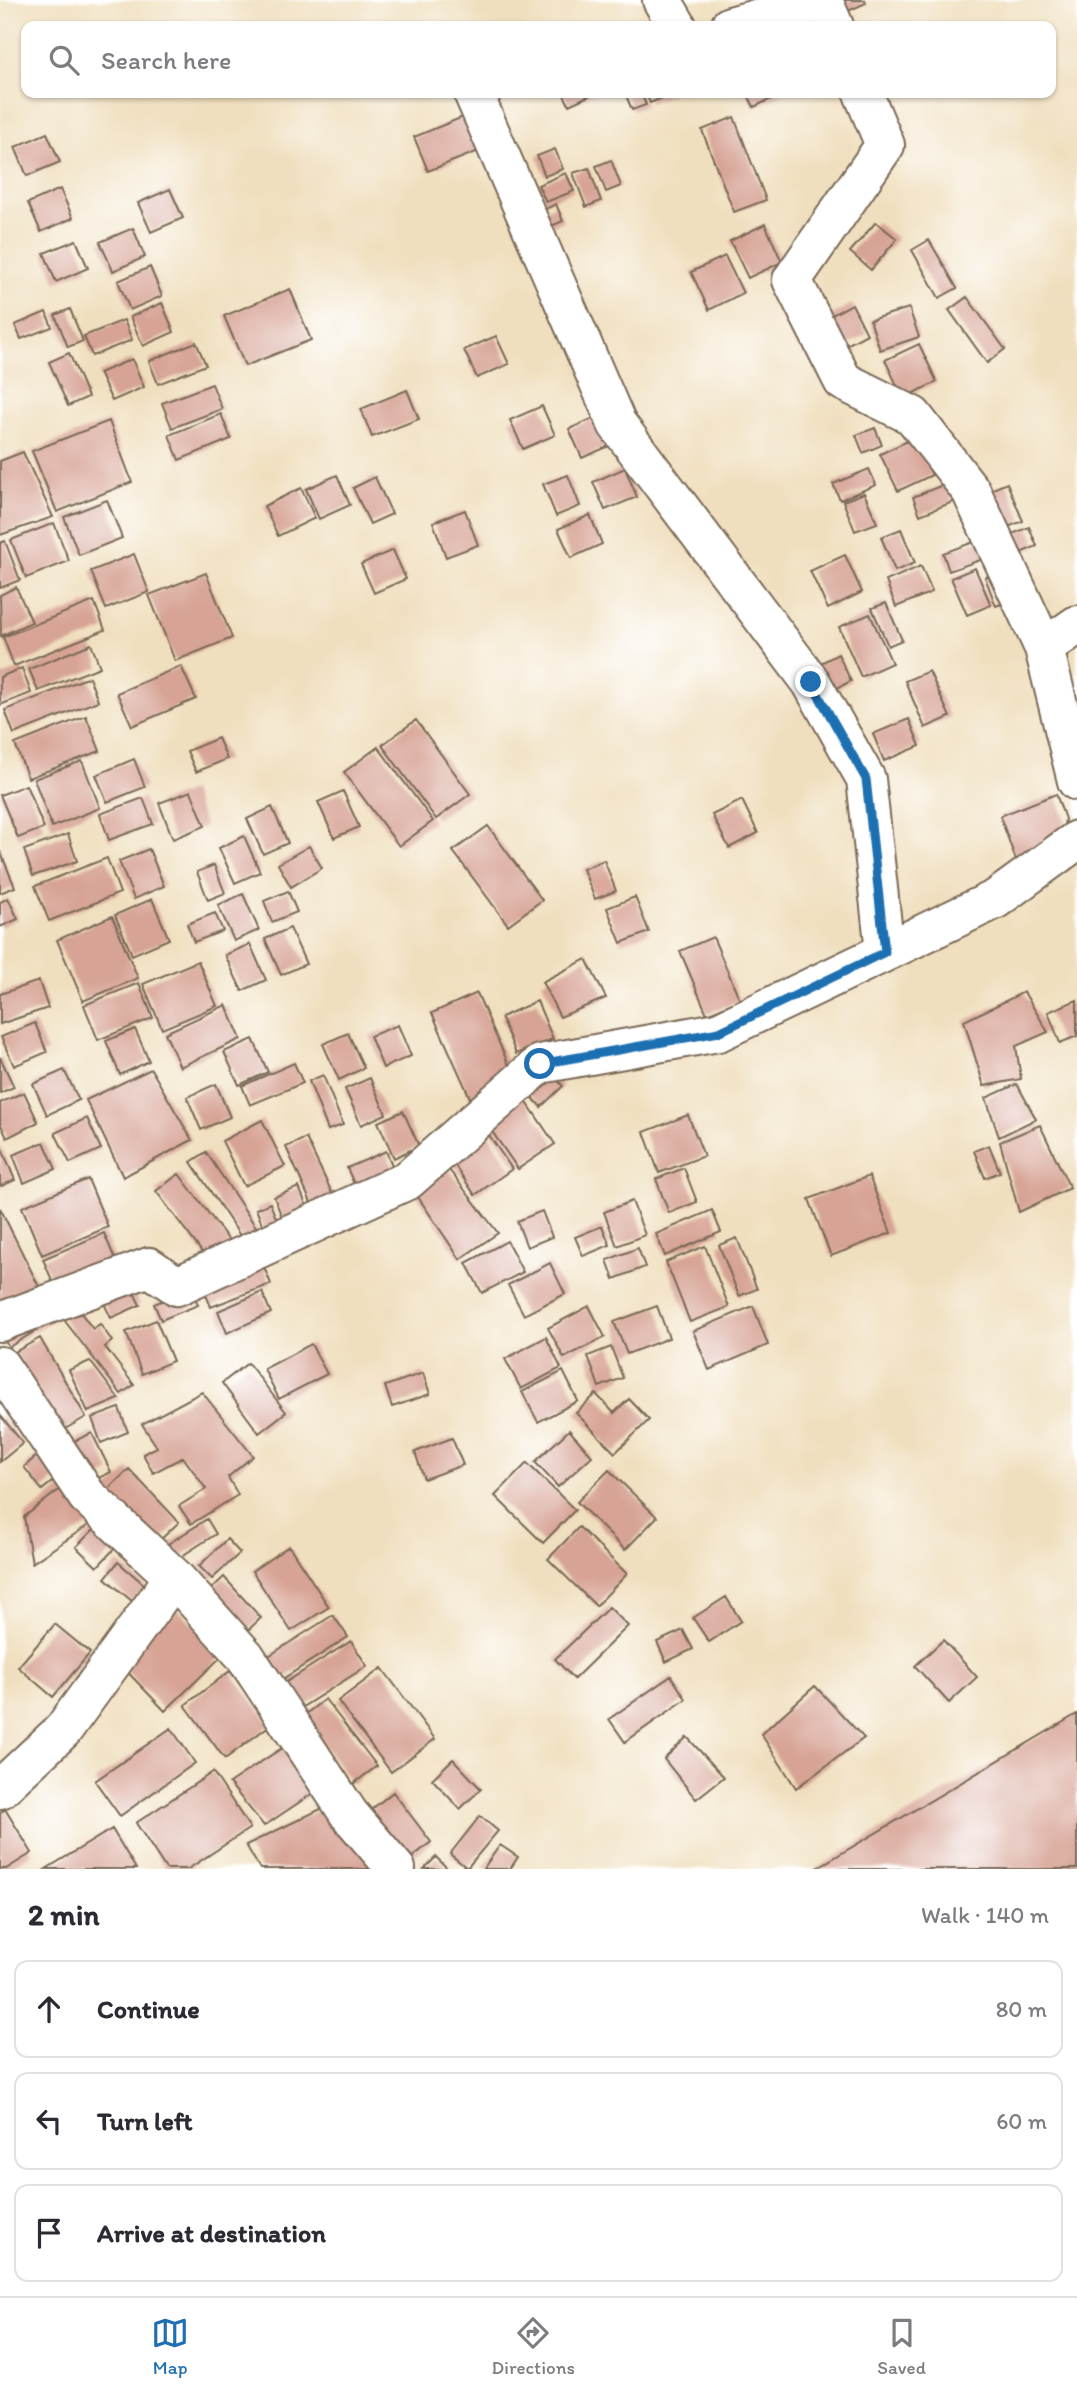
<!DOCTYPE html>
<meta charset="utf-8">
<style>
:root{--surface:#fff;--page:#f2f2f3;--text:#2b2b33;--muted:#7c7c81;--line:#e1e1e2;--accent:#1f6fb2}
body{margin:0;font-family:Itim,sans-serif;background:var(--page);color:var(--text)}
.stop{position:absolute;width:21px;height:21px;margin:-16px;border:5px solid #1f6fb2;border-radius:50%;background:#fff}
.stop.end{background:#1f6fb2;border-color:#fff;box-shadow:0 2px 7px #0008}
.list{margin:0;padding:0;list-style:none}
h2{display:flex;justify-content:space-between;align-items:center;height:91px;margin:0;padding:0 28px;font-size:30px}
h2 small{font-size:23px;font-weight:400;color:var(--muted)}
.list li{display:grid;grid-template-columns:46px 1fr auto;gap:21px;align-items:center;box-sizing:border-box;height:98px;margin:0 14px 14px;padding:0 14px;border:2px solid var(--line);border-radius:14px}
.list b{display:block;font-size:26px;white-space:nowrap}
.list em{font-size:23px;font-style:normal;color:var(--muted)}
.icon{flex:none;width:38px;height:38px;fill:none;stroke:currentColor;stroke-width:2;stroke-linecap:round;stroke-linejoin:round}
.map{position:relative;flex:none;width:1077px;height:1869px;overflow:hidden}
.search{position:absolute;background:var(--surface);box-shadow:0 2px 5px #0004;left:21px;right:21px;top:21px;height:77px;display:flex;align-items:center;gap:18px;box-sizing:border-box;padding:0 24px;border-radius:14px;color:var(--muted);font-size:26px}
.sheet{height:427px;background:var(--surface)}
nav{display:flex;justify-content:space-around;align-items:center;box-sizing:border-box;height:98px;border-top:2px solid var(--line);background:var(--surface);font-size:19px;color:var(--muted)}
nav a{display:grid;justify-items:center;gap:4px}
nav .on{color:var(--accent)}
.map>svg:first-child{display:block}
</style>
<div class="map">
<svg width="1077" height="1869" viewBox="0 0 1077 1869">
<rect width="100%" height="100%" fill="#fff"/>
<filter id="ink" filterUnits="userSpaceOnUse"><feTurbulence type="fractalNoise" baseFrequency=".0143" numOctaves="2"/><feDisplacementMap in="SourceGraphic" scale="14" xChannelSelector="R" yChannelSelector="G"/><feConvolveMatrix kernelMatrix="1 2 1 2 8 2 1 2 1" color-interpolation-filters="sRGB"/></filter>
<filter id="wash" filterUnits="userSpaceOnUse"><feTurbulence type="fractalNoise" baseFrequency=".00686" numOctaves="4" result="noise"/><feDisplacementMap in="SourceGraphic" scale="28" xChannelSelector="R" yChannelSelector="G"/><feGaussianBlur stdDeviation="1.57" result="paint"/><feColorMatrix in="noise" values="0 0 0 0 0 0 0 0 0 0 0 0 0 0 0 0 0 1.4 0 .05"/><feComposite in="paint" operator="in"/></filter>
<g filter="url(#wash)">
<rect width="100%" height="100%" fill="#f0dfbe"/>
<g id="blocks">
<!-- building -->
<path fill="#d7a394" d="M832 0H865L866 3 839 15Z
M563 93H595L569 105Z
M625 93H641L646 105 632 110Z
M646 93H675L650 103Z
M747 93H784L754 107Z
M470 114 484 149 428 171 414 137Z
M734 117 766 200 734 212 702 130Z
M47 133 60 162 27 176 15 147Z
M555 149 563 169 545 176 537 156Z
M611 160 621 186 606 192 596 166Z
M589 168 601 201 586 207 573 173Z
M566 173 574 191 546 202 538 185Z
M60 189 73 218 41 232 28 203Z
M170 189 183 218 151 232 138 203Z
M556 204 563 221 538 232 530 216Z
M876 222 897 239 871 270 850 252Z
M765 224 782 262 748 278 730 241Z
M133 228 145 257 113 271 100 242Z
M76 240 88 268 56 282 44 253Z
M929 240 957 288 939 298 912 250Z
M725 256 743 293 709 310 691 272Z
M150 267 162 296 130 310 118 281Z
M290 289 311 340 245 366 224 316Z
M967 297 1005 349 987 363 949 310Z
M162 303 174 332 143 346 130 317Z
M852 304 867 334 843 347 828 317Z
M909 308 919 337 880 350 870 320Z
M70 309 83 341 68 347 55 315Z
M46 312 52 327 21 339 15 325Z
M124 320 132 340 92 356 84 336Z
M496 336 509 364 477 378 464 350Z
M196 342 206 365 158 384 149 361Z
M919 344 937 382 903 398 885 360Z
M69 353 88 397 68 406 49 362Z
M132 359 144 387 112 401 99 373Z
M212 384 222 409 172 428 162 403Z
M407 390 419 419 372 437 361 409Z
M542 406 555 435 523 449 510 420Z
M221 414 231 439 179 460 169 435Z
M601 415 614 444 582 458 569 429Z
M109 421 132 482 57 512 32 451Z
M875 428 882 445 863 453 856 435Z
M914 438 932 475 898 491 880 454Z
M23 452 53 517 0 535V461Z
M625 468 637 497 605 510 593 482Z
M869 469 876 485 840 500 833 484Z
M337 475 350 505 319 519 306 489Z
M568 475 580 506 556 516 543 484Z
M375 477 392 514 370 524 353 488Z
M1007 483 1023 521 998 531 983 493Z
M945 484 953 502 920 515 913 497Z
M301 488 315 518 278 536 264 506Z
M864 493 877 523 855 531 843 501Z
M107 500 122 538 79 555 64 517Z
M465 510 478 545 446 557 433 522Z
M590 515 602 544 571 558 558 529Z
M54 523 69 561 26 578 11 540Z
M1029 527 1037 546 1009 558 1001 539Z
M901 529 915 563 895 571 881 537Z
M982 539 989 557 949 571 943 553Z
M5 541 20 580 0 588V543Z
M393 550 406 579 374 593 361 564Z
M134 554 149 592 106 609 91 571Z
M845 555 862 592 828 609 810 571Z
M921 566 932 592 896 607 886 581Z
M975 568 991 605 967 615 951 578Z
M1004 570 1015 599 996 606 985 577Z
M206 573 232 638 175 661 149 595Z
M16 587 32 622 1 636 0 595Z
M94 601 105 630 14 666 3 637Z
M886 603 902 640 888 646 872 608Z
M870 614 892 663 861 677 839 627Z
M91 644 100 667 38 691 29 669Z
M838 654 851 681 828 693 815 666Z
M181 666 196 699 132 726 117 693Z
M22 668 31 693 0 705V677Z
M929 671 950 717 925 728 905 681Z
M89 677 98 701 14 734 5 710Z
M86 716 100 751 28 778 15 744Z
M909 719 920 746 884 761 873 734Z
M416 720 470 794 436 819 382 745Z
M218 738 227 759 196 772 187 751Z
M378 747 433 821 399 846 344 772Z
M134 759 145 787 107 802 96 775Z
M82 761 100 808 52 827 34 779Z
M26 785 44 828 18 838 0 795Z
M191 791 205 826 173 839 159 803Z
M343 791 359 827 334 838 318 802Z
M1056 794 1065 819 1062 839 1017 863 1000 816Z
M143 798 153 824 109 840 100 814Z
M742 800 758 833 729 848 712 815Z
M272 807 288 843 263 854 247 819Z
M488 826 542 900 508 925 453 851Z
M68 834 77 861 33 876 24 850Z
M244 836 260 872 235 883 219 848Z
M309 846 322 868 291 887 278 864Z
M149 849 164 886 134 899 119 861Z
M0 851 15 887 0 893Z
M107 858 120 893 49 921 35 886Z
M604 860 616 891 595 899 583 869Z
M214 865 225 893 208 900 197 872Z
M288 891 297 912 272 922 264 901Z
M243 894 259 930 234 941 218 905Z
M635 897 649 932 621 943 607 908Z
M8 898 18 919 0 927V902Z
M152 899 169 939 132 955 115 915Z
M215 913 223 931 194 942 187 924Z
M112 916 138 978 83 1001 57 940Z
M290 928 306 964 281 975 265 939Z
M713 937 740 1000 707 1014 680 951Z
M250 944 266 980 242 991 225 955Z
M586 959 606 998 560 1017 542 982Z
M198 961 217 1006 162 1029 143 984Z
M39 981 48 1008 0 1024V994Z
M139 983 153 1018 98 1040 84 1005Z
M1024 992 1048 1032 1016 1046 1021 1079 984 1086 964 1021Z
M477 993 515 1079 471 1100 432 1013Z
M1077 1000V1036L1060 1043 1048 1012Z
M537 1001 553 1039 516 1054 501 1017Z
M226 1005 241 1039 180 1067 165 1033Z
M35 1023 47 1052 14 1066 1 1037Z
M398 1025 411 1056 383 1068 370 1036Z
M135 1029 149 1061 120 1075 106 1041Z
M348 1033 364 1068 339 1080 323 1044Z
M253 1039 268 1072 239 1085 224 1052Z
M0 1057 14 1087 0 1093Z
M294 1063 303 1083 250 1105 242 1086Z
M541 1063 563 1086 541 1107 519 1083Z
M151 1069 192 1140 123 1177 86 1100Z
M64 1070 79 1100 47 1115 33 1084Z
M323 1075 343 1125 328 1130 309 1081Z
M370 1078 386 1114 361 1125 345 1089Z
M216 1084 230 1117 201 1130 187 1097Z
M1017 1084 1036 1119 999 1137 986 1098Z
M517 1088 555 1144 518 1169 480 1114Z
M24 1092 38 1122 7 1138 0 1123V1103Z
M403 1111 419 1146 394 1158 378 1122Z
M474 1113 512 1169 475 1195 437 1139Z
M688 1115 704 1156 659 1173 644 1132Z
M87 1118 101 1149 70 1163 55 1133Z
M262 1120 285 1166 244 1186 222 1141Z
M1040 1125 1070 1188 1019 1212 1000 1142Z
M306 1138 333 1195 312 1205 286 1147Z
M44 1142 56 1169 24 1183 13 1155Z
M0 1144 15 1180 1 1186 0 1185Z
M429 1144 498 1233 460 1259 399 1169Z
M989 1145 1000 1172 985 1178 974 1151Z
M386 1151 397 1177 358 1193 347 1168Z
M206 1152 264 1239 249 1249 191 1162Z
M684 1168 697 1202 669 1213 656 1179Z
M179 1174 237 1251 214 1268 156 1191Z
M869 1176 891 1233 831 1256 809 1199Z
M88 1179 108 1227 42 1255 22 1207Z
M299 1187 312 1220 287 1230 274 1197Z
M632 1201 645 1235 617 1246 604 1212Z
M270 1203 283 1236 269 1241 256 1209Z
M0 1208 55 1319 9 1347 0 1334Z
M712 1210 721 1232 665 1256 656 1234Z
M542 1211 552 1237 527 1247 517 1221Z
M602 1226 610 1245 583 1256 575 1237Z
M104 1233 120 1271 59 1297 43 1259Z
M737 1238 757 1289 739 1296 719 1245Z
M507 1241 523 1272 482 1293 466 1263Z
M705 1246 729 1307 690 1322 666 1262Z
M638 1248 645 1267 614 1279 607 1260Z
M262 1262 271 1284 211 1307 202 1285Z
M550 1263 565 1294 524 1315 508 1285Z
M128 1280 140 1305 111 1318 99 1293Z
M192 1289 198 1305 161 1320 154 1304Z
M262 1292 271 1313 227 1333 218 1311Z
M72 1301 93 1329 100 1324 112 1341 105 1347 134 1385 121 1394 58 1312Z
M589 1306 605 1337 564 1358 548 1328Z
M657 1306 669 1338 627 1354 614 1322Z
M753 1306 768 1345 709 1370 693 1331Z
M156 1320 173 1361 142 1374 126 1332Z
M546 1337 561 1368 521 1389 505 1359Z
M40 1338 86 1417 60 1432 15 1352Z
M311 1344 327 1374 279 1399 264 1369Z
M611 1347 623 1378 599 1387 588 1356Z
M90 1361 119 1399 88 1412 69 1370Z
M248 1363 286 1412 259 1433 222 1383Z
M563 1371 578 1401 538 1422 522 1392Z
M423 1373 430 1394 392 1407 385 1386Z
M202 1392 253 1456 228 1477 238 1495 191 1524 179 1506 206 1489 183 1457 153 1473 143 1454 157 1447 142 1424Z
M596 1394 614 1413 629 1399 649 1420 615 1453 576 1413Z
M119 1408 128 1432 101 1443 92 1418Z
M0 1415 23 1443 0 1462Z
M569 1430 592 1456 558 1487 535 1462Z
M92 1433 111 1472 91 1482 72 1442Z
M452 1438 463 1465 424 1479 415 1452Z
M39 1454 58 1477 42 1490 24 1467Z
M527 1463 575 1510 543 1543 495 1496Z
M129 1469 179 1522 152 1548 102 1495Z
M609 1470 657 1517 625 1550 577 1502Z
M64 1486 90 1524 32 1563 24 1517Z
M207 1519 216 1534 177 1559 168 1544Z
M96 1527 116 1547 97 1567 76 1547Z
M579 1527 627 1574 596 1606 548 1559Z
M227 1539 240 1553 212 1579 199 1566Z
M289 1546 329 1607 291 1631 252 1571Z
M118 1562 146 1586 133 1602 105 1578Z
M224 1577 261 1618 246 1632 208 1592Z
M726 1597 741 1621 709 1642 693 1618Z
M174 1605 223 1655 165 1711 116 1660Z
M609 1607 628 1626 574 1679 555 1659Z
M333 1615 348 1637 281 1680 267 1657Z
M55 1624 90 1653 53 1697 18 1667Z
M683 1630 693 1649 666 1662 657 1642Z
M943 1640 977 1677 949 1703 915 1666Z
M351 1641 367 1666 296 1711 280 1686Z
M382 1668 435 1739 391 1772 338 1701Z
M230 1671 270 1725 225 1759 185 1705Z
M671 1676 686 1699 625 1742 609 1719Z
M815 1686 864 1738 796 1788 761 1734Z
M325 1699 377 1766 353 1784 302 1717Z
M1077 1714V1869H815Z
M171 1728 195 1763 120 1816 95 1781Z
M687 1737 724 1777 696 1799 664 1759Z
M282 1748 319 1789 264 1826 229 1783Z
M453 1759 481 1789 460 1809 432 1779Z
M213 1772 250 1828 188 1869H166L136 1823Z
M393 1792 431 1842 405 1863 367 1813Z
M327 1806 377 1869H260L246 1845Z
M5 1809 32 1853 6 1869H0V1813Z
M480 1816 498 1831 467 1868 450 1854Z
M112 1829 136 1869H46Z
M500 1845 518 1857 510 1869H483Z
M436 1857 448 1869H424Z"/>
</g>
</g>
<g filter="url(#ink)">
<use href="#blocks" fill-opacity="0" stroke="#7a6956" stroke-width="2"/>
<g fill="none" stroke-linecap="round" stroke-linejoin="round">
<!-- minor casing -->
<g stroke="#7a6956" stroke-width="42">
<path id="minor" d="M662 0 677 26
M730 26 823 1 834 26
M481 93 474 95 617 424 811 682 866 779 885 952
M863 93 885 145 792 280 843 381 913 416 971 491 1044 648
M1077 625 1044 648 1077 781
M0 1322 149 1267 177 1286 408 1180 540 1064 718 1032 996 899 1077 840
M0 1366 87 1496 174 1577 245 1656 349 1814 396 1869
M0 1789 63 1730 174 1577"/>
</g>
<!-- minor -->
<use href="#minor" stroke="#fff" stroke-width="38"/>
</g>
</g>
<g fill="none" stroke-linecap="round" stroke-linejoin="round" filter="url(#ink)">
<!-- route -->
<path stroke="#1f6fb2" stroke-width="9" d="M540 1064 719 1032 885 952 866 779 811 682"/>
</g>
</svg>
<div class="stop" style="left:540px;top:1064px"></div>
<div class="stop end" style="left:811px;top:682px"></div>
<div class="search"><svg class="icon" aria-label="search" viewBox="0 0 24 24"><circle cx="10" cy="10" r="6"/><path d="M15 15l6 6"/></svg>Search here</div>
</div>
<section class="sheet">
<h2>2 min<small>Walk · 140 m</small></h2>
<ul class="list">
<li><svg class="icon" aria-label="ahead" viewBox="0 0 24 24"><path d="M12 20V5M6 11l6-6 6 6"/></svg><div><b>Continue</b></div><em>80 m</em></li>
<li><svg class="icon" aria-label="left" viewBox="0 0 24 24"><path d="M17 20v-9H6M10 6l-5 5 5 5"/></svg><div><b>Turn left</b></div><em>60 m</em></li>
<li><svg class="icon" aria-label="arrive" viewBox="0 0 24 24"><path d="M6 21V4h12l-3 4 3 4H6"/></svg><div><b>Arrive at destination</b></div></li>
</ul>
</section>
<nav>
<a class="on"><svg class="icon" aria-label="map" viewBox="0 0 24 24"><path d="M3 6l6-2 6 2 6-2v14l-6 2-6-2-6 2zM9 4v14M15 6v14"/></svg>Map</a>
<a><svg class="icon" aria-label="directions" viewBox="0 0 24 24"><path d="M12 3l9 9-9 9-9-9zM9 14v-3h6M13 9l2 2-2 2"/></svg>Directions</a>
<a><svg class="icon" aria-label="saved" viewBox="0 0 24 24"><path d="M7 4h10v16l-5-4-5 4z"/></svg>Saved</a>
</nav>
